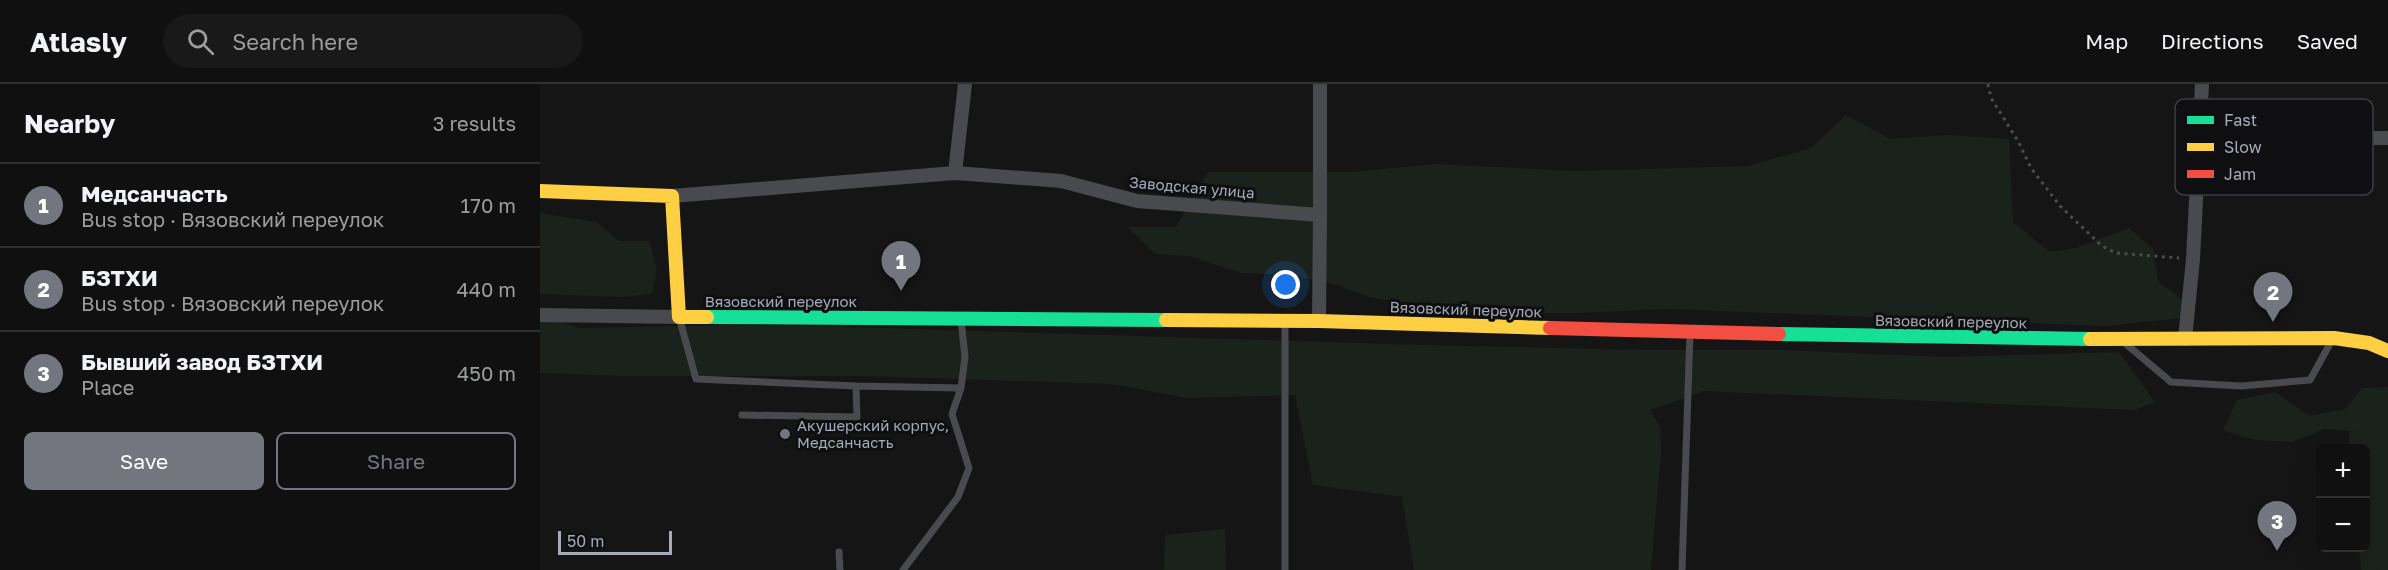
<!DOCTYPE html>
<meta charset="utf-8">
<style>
:root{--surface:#101010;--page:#191919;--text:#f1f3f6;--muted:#9c9d9f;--line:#303030;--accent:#73767e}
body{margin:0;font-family:"Golos Text",sans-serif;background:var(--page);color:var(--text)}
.controls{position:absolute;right:18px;bottom:18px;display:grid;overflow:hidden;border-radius:9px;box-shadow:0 6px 24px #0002}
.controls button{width:54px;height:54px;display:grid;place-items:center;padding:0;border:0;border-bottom:2px solid var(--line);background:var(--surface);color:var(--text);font:30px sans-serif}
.scale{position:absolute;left:18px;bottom:15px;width:114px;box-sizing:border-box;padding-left:6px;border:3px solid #a6abb7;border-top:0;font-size:16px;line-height:21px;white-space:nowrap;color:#a6abb7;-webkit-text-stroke:4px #0f0f11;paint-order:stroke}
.you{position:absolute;left:746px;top:201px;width:21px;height:21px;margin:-15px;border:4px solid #fff;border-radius:50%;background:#1a73e8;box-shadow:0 0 0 9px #1a73e833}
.badge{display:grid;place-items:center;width:39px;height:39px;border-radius:50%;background:var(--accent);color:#fff;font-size:20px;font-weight:700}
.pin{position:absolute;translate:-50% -50px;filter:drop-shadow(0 2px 3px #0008)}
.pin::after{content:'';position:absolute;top:32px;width:21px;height:18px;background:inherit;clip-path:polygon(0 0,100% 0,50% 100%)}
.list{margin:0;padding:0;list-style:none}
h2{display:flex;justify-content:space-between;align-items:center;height:78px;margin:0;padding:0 24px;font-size:26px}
h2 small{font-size:20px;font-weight:400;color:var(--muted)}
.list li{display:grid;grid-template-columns:39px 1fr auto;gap:18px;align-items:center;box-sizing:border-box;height:84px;padding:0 24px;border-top:2px solid var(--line)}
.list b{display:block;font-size:22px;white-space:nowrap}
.list p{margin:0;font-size:20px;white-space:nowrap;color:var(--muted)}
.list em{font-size:20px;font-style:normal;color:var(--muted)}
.actions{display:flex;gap:12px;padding:18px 24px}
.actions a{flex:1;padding:14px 0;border:2px solid var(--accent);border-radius:9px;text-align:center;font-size:21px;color:var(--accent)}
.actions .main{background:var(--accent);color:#fff}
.icon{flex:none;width:33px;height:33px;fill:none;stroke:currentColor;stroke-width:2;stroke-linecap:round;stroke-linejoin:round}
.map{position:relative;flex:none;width:1848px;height:486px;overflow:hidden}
header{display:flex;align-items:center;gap:36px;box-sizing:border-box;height:84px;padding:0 30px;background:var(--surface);border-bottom:2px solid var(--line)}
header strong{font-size:28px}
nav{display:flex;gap:33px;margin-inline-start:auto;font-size:21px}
.search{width:420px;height:54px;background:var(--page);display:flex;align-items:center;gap:15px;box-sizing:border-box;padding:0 21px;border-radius:33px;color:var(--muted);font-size:22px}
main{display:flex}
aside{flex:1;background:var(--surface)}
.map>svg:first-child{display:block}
</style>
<header>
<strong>Atlasly</strong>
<div class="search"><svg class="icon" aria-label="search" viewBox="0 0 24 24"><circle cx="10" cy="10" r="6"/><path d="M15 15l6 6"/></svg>Search here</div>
<nav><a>Map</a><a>Directions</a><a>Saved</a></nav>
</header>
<main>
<aside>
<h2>Nearby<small>3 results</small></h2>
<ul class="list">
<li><span class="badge">1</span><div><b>Медсанчасть</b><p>Bus stop · Вязовский переулок</p></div><em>170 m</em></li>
<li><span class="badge">2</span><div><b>БЗТХИ</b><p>Bus stop · Вязовский переулок</p></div><em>440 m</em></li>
<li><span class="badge">3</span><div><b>Бывший завод БЗТХИ</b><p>Place</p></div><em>450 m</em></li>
</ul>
<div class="actions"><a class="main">Save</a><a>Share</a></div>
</aside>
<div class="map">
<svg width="1848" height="486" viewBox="0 0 1848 486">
<rect width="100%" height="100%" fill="#151515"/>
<!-- green -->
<path fill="#1b221c" d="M1306 31 1350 55 1407 51 1469 55 1473 138 1510 168 1536 164 1589 144 1613 165 1618 197 1648 220 1642 234 1565 242 1128 225 1036 229H921L829 213 797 201 752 191 702 189 649 172 615 170 588 143H636L668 88H813L895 80 1036 87 1208 82 1271 64Z
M0 129 56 138 79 157H109L117 185 112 210 83 213 0 210Z
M0 236H16L39 244 188 241 344 244 848 260 1101 266H1243L1404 273 1579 268 1615 318 1595 326 1163 307 1110 326 1120 343 1121 367 1111 486H874L862 413 773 401 755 311 647 314 572 300 323 292H82L0 289Z
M1848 303V486H1821L1819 464H1826V364H1810L1809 347 1785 345 1752 358 1716 356 1683 347 1697 316 1735 308 1769 332 1805 325 1822 304Z
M685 445 686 486H624L625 451Z"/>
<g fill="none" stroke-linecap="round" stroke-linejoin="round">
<!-- path -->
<path stroke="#4b4c50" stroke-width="3" stroke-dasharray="3 4.5" stroke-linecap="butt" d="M1448 0 1451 14 1478 57 1491 84 1520 122 1562 162 1576 169 1639 174"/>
<!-- lane -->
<path stroke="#494a4e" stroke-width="7" d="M139 233 156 295 316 302 421 304 425 273 421 236
M1586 260 1631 298 1701 302 1770 296 1792 256
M202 331 317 333 316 302
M299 468 300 486
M363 486 418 413 429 384 412 330 421 304
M745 486V239
M1142 486 1150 249"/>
<!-- street -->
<path stroke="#494a4e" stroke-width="14" d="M1658 55 1848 54
M415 89 425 0
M132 112 415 89 521 97 597 117 780 131 779 237
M780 131V0
M0 231 139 233
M1645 255 1653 175 1662 0"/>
<!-- fast -->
<path stroke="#16e098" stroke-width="14" d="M167 233 626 236
M1239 250 1550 255"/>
<!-- slow -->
<path stroke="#ffcf43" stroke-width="14" d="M0 107 132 112 139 233H167
M626 236 779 237 1010 244
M1550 255 1794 254 1829 259 1848 267"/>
<!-- jam -->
<path stroke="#f24e42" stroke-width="14" d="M1010 244 1239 250"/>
</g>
<!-- markers -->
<circle fill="#73767e" stroke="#0f0f11" stroke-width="2" cx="245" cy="350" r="6"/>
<g text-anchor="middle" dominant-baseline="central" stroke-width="6" stroke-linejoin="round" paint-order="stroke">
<!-- street labels -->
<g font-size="15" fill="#a6abb7" stroke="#0f0f11">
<text transform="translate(652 103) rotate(5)">Заводская улица</text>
<text x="241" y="217">Вязовский переулок</text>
<text transform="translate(926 225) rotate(2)">Вязовский переулок</text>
<text transform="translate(1411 237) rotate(1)">Вязовский переулок</text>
</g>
<!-- poi labels -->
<g font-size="15" fill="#a6abb7" stroke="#0f0f11" text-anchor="start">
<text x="257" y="341">Акушерский корпус,<tspan x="257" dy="17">Медсанчасть</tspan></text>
</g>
</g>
<!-- legend -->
<rect x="1635" y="15" width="198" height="96" rx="9" fill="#0f0f11" stroke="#3c3e43" stroke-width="1.5"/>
<rect x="1647" y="32" width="27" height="8" fill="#16e098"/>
<rect x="1647" y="59" width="27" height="8" fill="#ffcf43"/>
<rect x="1647" y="86" width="27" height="8" fill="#f24e42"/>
<g font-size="16" fill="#a6abb7">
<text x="1684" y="42">Fast</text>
<text x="1684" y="69">Slow</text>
<text x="1684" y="96">Jam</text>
</g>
</svg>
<div class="controls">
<button>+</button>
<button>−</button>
</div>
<div class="scale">50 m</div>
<div class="you"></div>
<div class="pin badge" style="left:361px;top:207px">1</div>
<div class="pin badge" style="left:1733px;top:238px">2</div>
<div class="pin badge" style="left:1737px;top:467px">3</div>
</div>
</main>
